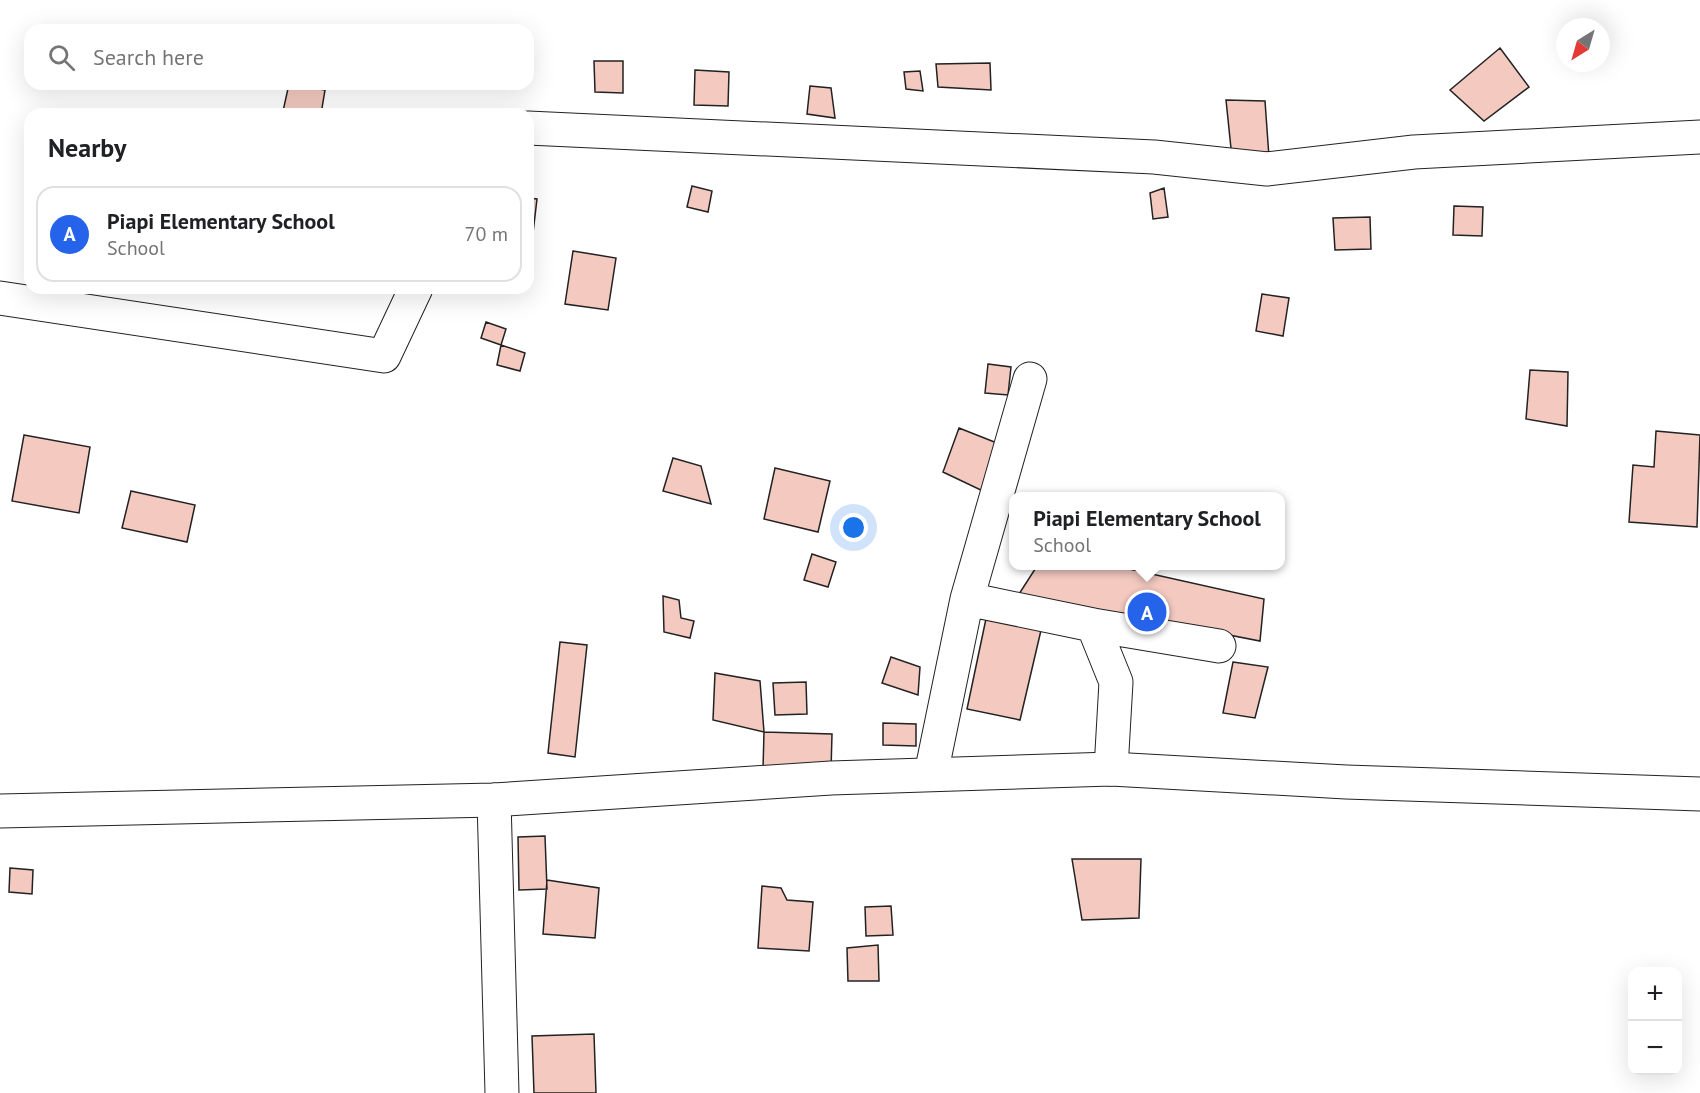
<!DOCTYPE html>
<meta charset="utf-8">
<style>
:root{--surface:#fff;--page:#f6f6f6;--text:#202124;--muted:#757577;--line:#e0e0e0;--accent:#2563eb}
body{margin:0;font-family:"PT Sans",sans-serif;background:var(--page);color:var(--text)}
.controls{position:absolute;right:18px;bottom:18px;display:grid;overflow:hidden;border-radius:12px;box-shadow:0 6px 24px #0002}
.controls button{width:54px;height:54px;display:grid;place-items:center;padding:0;border:0;border-bottom:2px solid var(--line);background:var(--surface);color:var(--text);font:30px sans-serif}
.compass{position:absolute;left:1556px;top:18px;width:54px;height:54px;border-radius:50%;background:var(--surface);box-shadow:0 6px 24px #0002;rotate:217deg}
.you{position:absolute;left:854px;top:528px;width:21px;height:21px;margin:-15px;border:4px solid #fff;border-radius:50%;background:#1a73e8;box-shadow:0 0 0 9px #1a73e833}
.badge{display:grid;place-items:center;width:39px;height:39px;border-radius:50%;background:var(--accent);color:#fff;font-size:20px;font-weight:700}
.pin{position:absolute;translate:-50% -50%;border:3px solid #fff;box-shadow:0 2px 6px #0006}
.popup{position:absolute;left:1009px;top:492px;width:276px;height:78px;box-sizing:border-box;display:grid;place-content:center;border-radius:12px;background:var(--surface);filter:drop-shadow(0 2px 4px #0005);font-size:20px;white-space:nowrap;color:var(--muted)}
.popup b{font-size:22px;color:var(--text)}
.popup::after{content:'';position:absolute;left:50%;top:100%;margin-left:-12px;border:12px solid transparent;border-top-color:var(--surface)}
.list{margin:0;padding:0;list-style:none}
h2{display:flex;justify-content:space-between;align-items:center;height:78px;margin:0;padding:0 24px;font-size:26px}
h2 small{font-size:20px;font-weight:400;color:var(--muted)}
.list li{display:grid;grid-template-columns:39px 1fr auto;gap:18px;align-items:center;box-sizing:border-box;height:96px;margin:0 12px 12px;padding:0 12px;border:2px solid var(--line);border-radius:18px}
.list b{display:block;font-size:22px;white-space:nowrap}
.list p{margin:0;font-size:20px;white-space:nowrap;color:var(--muted)}
.list em{font-size:20px;font-style:normal;color:var(--muted)}
.icon{flex:none;width:33px;height:33px;fill:none;stroke:currentColor;stroke-width:2;stroke-linecap:round;stroke-linejoin:round}
.map{position:relative;flex:none;width:1700px;height:1093px;overflow:hidden}
.search{position:absolute;background:var(--surface);box-shadow:0 6px 24px #0002;left:24px;top:24px;width:510px;height:66px;display:flex;align-items:center;gap:15px;box-sizing:border-box;padding:0 21px;border-radius:18px;color:var(--muted);font-size:22px}
.panel{position:absolute;background:var(--surface);box-shadow:0 6px 24px #0002;left:24px;top:108px;width:510px;height:186px;border-radius:18px}
.map>svg:first-child{display:block}
</style>
<div class="map">
<svg width="1700" height="1093" viewBox="0 0 1700 1093">
<rect width="100%" height="100%" fill="#fff"/>
<!-- building -->
<path fill="#f3c9c0" stroke="#222" stroke-width="1.5" d="M1500 48 1529 87 1484 121 1450 90Z
M594 61H623V93L595 92Z
M990 63 991 90 938 87 936 64Z
M695 70 729 72 728 106 694 105Z
M920 71 923 91 906 89 904 72Z
M289 84 325 90 321 114 283 111Z
M810 86 831 88 835 118 807 114Z
M1226 100 1265 101 1269 157 1232 158Z
M692 186 712 191 708 212 687 207Z
M1164 188 1168 217 1153 219 1150 193Z
M528 198 537 199 533 233H528Z
M1454 206 1483 207 1482 236 1453 235Z
M1370 217 1371 249 1335 250 1333 218Z
M528 242 533 243 528 267Z
M573 251 616 258 608 310 565 304Z
M1262 294 1289 298 1283 336 1256 331Z
M486 322 506 329 501 345 481 338Z
M501 345 525 353 520 371 497 365Z
M988 364 1011 367 1008 395 985 393Z
M1530 370 1568 372 1567 426 1526 419Z
M959 428 1002 445 987 493 943 472Z
M1656 431 1700 435 1697 527 1629 522 1633 465 1654 467Z
M24 435 90 447 79 513 12 501Z
M673 458 701 466 711 504 663 491Z
M775 468 830 481 818 532 764 519Z
M131 491 195 505 187 542 122 528Z
M812 554 836 562 828 587 804 580Z
M1037 566H1116L1264 599 1260 641 1019 594Z
M663 596 679 600 681 618 694 621 690 638 664 632Z
M987 614 1042 626 1020 720 967 709Z
M560 642 587 645 575 757 548 753Z
M891 657 920 667 918 695 882 683Z
M1233 662 1268 667 1255 718 1223 713Z
M715 673 760 681 764 732 713 720Z
M806 682 807 714 775 715 773 683Z
M883 723 916 724V746L883 745Z
M764 732 832 734 831 771 763 769Z
M545 836 547 889 519 890 518 837Z
M1072 859H1141L1139 918 1082 920Z
M10 868 33 870 32 894 9 892Z
M547 880 599 888 595 938 543 934Z
M762 886 781 888 787 900 813 902 809 951 758 948Z
M891 906 893 935 866 936 865 907Z
M878 945 879 981H848L847 948Z
M594 1034 596 1093H534L532 1036Z"/>
<g fill="none" stroke-linecap="round" stroke-linejoin="round">
<!-- minor casing -->
<g stroke="#222" stroke-width="35">
<path id="minor" d="M528 128 1154 157 1267 169 1414 152 1700 137
M0 298 384 356 416 288
M967 599 1093 625 1219 646
M1093 625 1116 682 1111 769
M931 774 967 599 1030 379
M494 800 502 1093"/>
</g>
<!-- major casing -->
<g stroke="#222" stroke-width="35">
<path id="major" d="M0 811 494 800 831 778 1111 769 1346 782 1700 794"/>
</g>
<!-- minor -->
<use href="#minor" stroke="#fff" stroke-width="33"/>
<!-- major -->
<use href="#major" stroke="#fff" stroke-width="33"/>
</g>
</svg>
<div class="controls">
<button>+</button>
<button>−</button>
</div>
<svg class="compass" viewBox="-18 -18 36 36"><path d="M0-13l5 13h-10z" fill="#e53935"/><path d="M0 13l5-13h-10z" fill="#757577"/></svg>
<div class="you"></div>
<div class="pin badge" style="left:1147px;top:612px">A</div>
<div class="popup"><b>Piapi Elementary School</b>School</div>
<div class="search"><svg class="icon" aria-label="search" viewBox="0 0 24 24"><circle cx="10" cy="10" r="6"/><path d="M15 15l6 6"/></svg>Search here</div>
<section class="panel">
<h2>Nearby<small></small></h2>
<ul class="list">
<li><span class="badge">A</span><div><b>Piapi Elementary School</b><p>School</p></div><em>70 m</em></li>
</ul>
</section>
</div>
